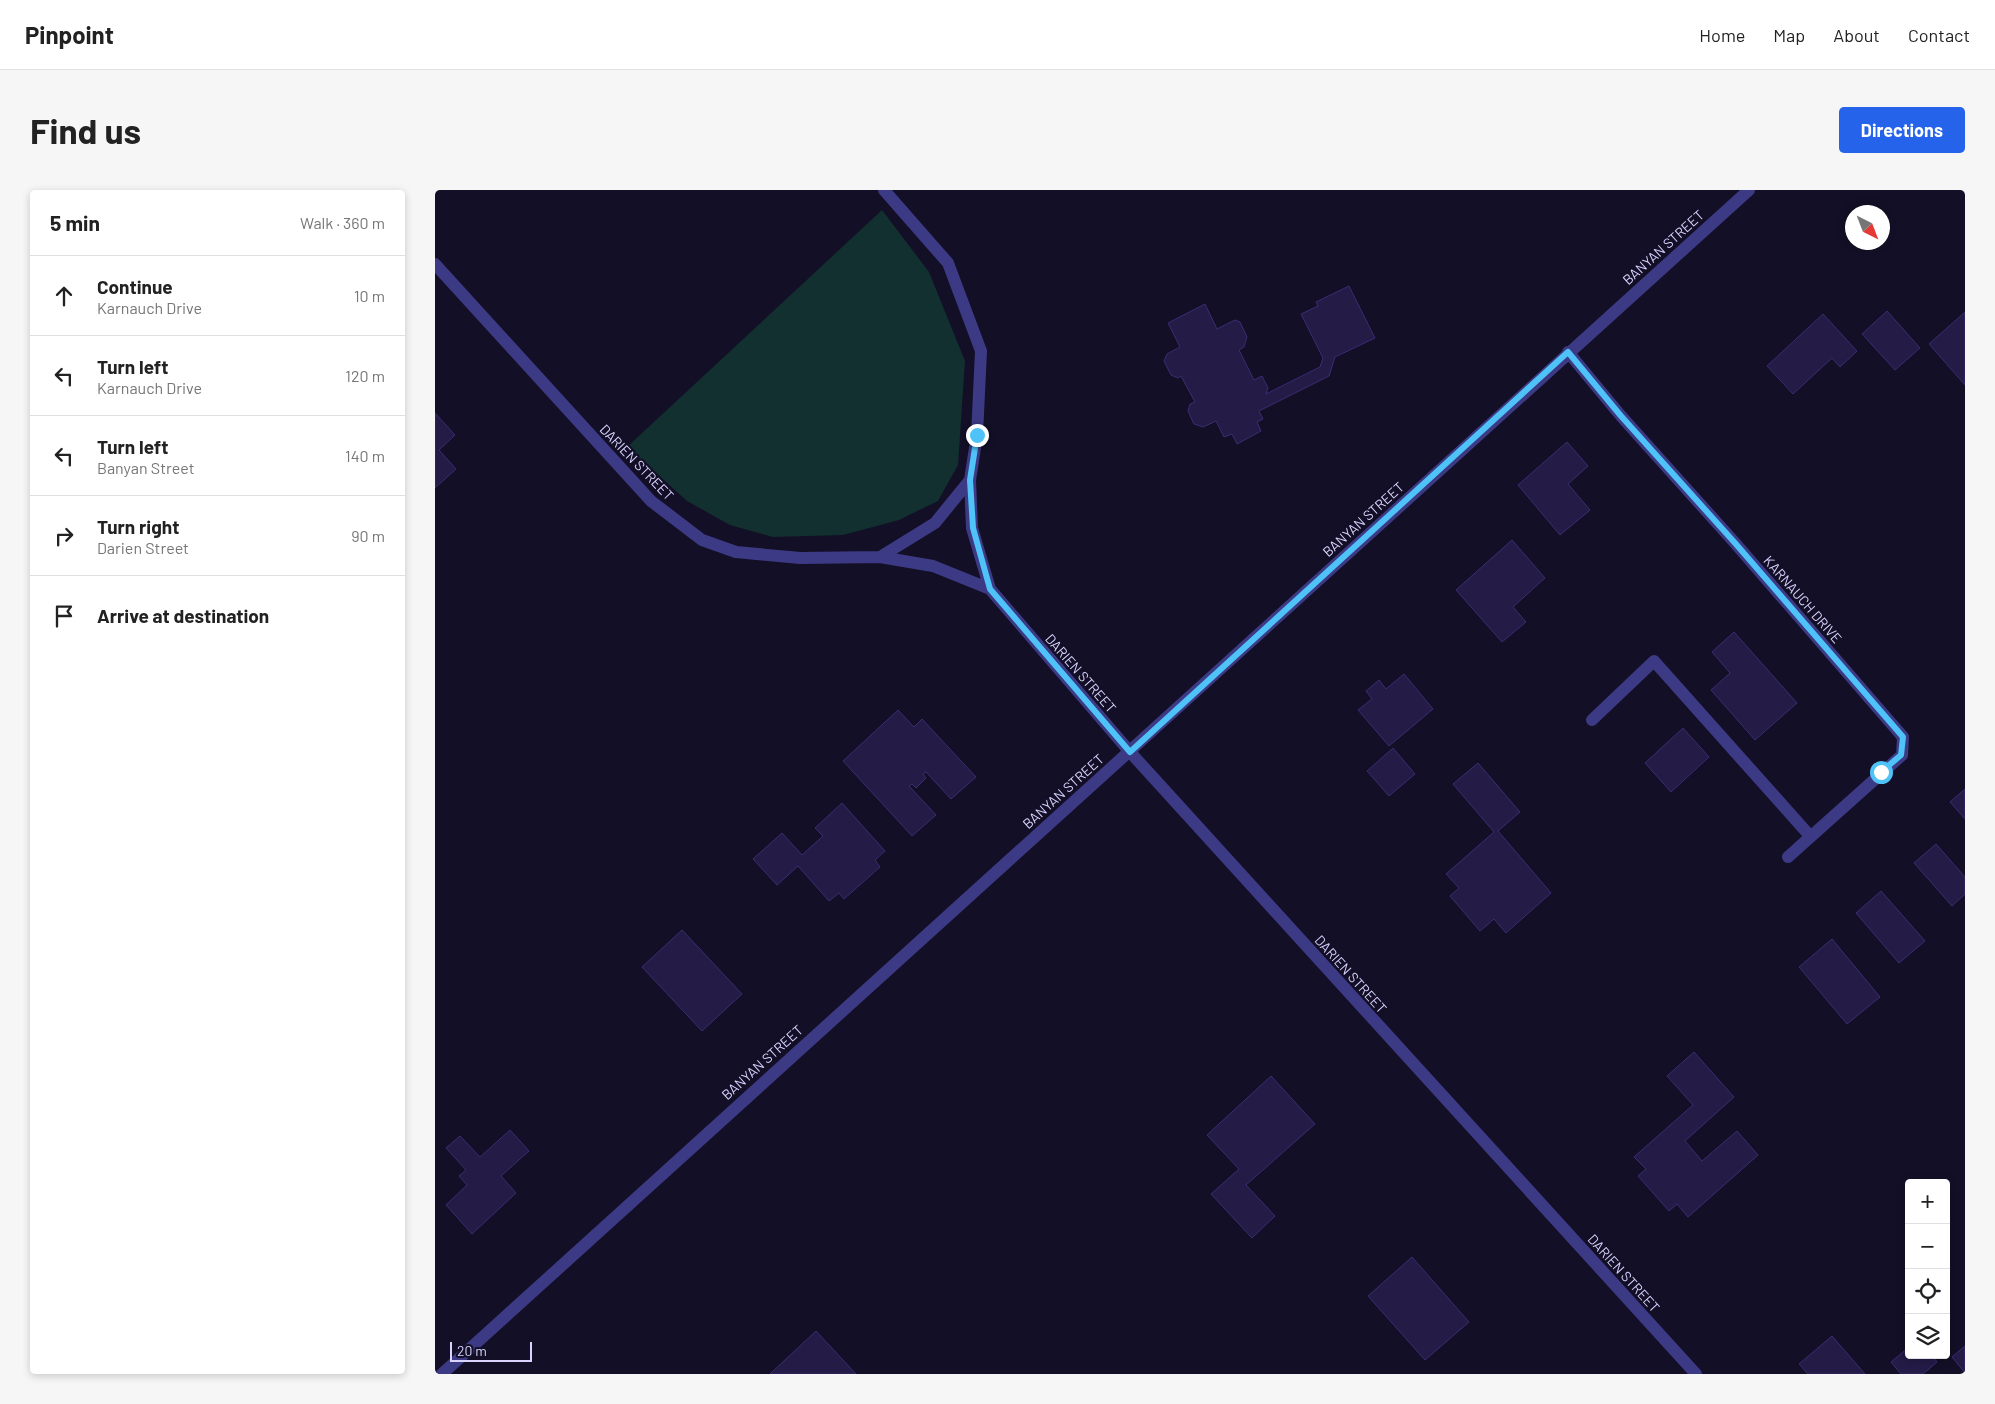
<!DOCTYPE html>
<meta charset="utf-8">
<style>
:root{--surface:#fff;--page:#f6f6f6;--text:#222;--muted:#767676;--line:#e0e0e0;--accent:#2563eb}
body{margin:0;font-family:Barlow,sans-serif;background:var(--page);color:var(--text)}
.controls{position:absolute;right:15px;bottom:15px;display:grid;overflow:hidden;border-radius:5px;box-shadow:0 2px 8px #0003}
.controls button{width:45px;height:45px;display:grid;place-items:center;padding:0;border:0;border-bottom:1px solid var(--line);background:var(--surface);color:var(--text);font:25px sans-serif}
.compass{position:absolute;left:1410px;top:15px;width:45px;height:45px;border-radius:50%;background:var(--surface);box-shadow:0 2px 8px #0003;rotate:138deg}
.scale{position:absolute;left:15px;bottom:12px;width:82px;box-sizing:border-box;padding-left:5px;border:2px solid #d9d4ff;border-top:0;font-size:14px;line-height:18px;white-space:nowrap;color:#d9d4ff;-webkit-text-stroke:4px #130f26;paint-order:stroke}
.stop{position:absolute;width:15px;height:15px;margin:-11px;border:4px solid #4fc3f7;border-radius:50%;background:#fff}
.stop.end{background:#4fc3f7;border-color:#fff;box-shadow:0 1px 5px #0008}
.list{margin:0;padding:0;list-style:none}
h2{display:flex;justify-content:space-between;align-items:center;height:65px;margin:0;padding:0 20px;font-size:21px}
h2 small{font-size:16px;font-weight:400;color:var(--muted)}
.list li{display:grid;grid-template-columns:32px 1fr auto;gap:15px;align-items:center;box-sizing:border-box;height:80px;padding:0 20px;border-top:1px solid var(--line)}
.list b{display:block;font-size:19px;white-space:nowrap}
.list p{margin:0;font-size:16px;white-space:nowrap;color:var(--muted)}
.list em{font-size:16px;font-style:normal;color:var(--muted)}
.icon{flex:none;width:28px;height:28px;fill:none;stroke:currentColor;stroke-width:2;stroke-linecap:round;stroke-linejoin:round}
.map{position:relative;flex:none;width:1530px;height:1184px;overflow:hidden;border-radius:5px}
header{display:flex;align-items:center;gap:30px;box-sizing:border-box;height:70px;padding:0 25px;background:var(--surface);border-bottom:1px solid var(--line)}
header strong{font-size:24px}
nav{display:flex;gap:28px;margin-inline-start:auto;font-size:18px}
.intro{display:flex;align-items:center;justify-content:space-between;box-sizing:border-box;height:120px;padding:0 30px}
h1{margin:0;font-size:35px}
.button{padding:12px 22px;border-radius:5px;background:var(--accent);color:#fff;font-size:18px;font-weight:700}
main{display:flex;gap:30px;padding:0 30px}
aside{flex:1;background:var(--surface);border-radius:5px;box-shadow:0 2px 8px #0003}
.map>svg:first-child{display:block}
</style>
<header>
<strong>Pinpoint</strong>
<nav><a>Home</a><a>Map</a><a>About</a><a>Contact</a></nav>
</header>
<div class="intro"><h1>Find us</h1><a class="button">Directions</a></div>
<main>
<aside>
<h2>5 min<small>Walk · 360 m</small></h2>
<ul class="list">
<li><svg class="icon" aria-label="ahead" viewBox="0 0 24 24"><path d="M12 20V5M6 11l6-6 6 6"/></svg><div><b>Continue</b><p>Karnauch Drive</p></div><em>10 m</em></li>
<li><svg class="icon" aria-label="left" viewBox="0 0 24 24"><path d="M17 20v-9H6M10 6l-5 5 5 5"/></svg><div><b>Turn left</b><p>Karnauch Drive</p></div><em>120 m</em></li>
<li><svg class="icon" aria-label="left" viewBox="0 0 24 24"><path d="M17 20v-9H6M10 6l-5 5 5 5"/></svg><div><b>Turn left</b><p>Banyan Street</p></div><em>140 m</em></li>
<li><svg class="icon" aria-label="right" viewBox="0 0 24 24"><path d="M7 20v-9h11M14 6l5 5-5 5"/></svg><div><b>Turn right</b><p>Darien Street</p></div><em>90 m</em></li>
<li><svg class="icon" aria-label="arrive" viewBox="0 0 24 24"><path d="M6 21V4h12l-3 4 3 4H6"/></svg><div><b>Arrive at destination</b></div></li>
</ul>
</aside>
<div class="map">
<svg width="1530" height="1184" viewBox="0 0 1530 1184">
<rect width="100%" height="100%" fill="#130f26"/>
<!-- green -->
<path fill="#12302f" d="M447 20 494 82 530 171 523 275 503 311 464 330 408 345 338 347 295 335 252 311 192 257Z"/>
<!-- building -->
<path fill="#241b47" stroke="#3b2d73" d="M914 96 940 148 900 167 894 186 824 221 828 229 822 232 826 241 802 254 797 244 789 247 781 231 768 237 759 234 753 221 755 214 760 212 746 186 743 188 736 185 729 171 732 164 745 157 733 133 770 114 782 139 800 130 805 132 812 147 809 157 804 160 819 190 827 186 833 198 831 204 885 177 888 168 866 124 883 116 881 112Z
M1452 121 1485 158 1460 180 1427 144Z
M1530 122V195L1494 154Z
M1388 124 1422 161 1405 177 1397 168 1358 204 1332 176Z
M0 223 20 245 4 260 21 279 0 298Z
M1132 252 1153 276 1133 294 1155 320 1125 345 1083 295Z
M1077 350 1110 388 1078 417 1091 432 1067 452 1021 400Z
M1299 442 1362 513 1320 550 1276 500 1295 483 1277 462Z
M969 484 998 519 954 556 923 520 937 509 931 501 944 490 951 499Z
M463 520 479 537 487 529 541 587 516 609 491 582 488 584 491 588 481 598 477 594 474 596 501 625 477 646 408 571Z
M1248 538 1274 567 1236 602 1210 573Z
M958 558 980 584 954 606 932 581Z
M1043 573 1085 622 1063 641 1116 703 1071 743 1059 729 1045 741 1015 706 1024 698 1011 684 1059 642 1018 594Z
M1530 599V629L1515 612Z
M407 613 450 661 440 670 445 677 409 709 404 703 394 711 363 676 342 695 318 669 347 643 367 665 388 646 380 638Z
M1501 654 1530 687V704L1517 716 1479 673Z
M1446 701 1490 751 1464 773 1421 723Z
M247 740 307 804 267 841 207 777Z
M1397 749 1445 807 1412 834 1364 777Z
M1259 862 1299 907 1250 951 1267 971 1302 941 1323 965 1253 1027 1242 1014 1234 1021 1203 986 1211 979 1199 967 1258 915 1232 886Z
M836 886 880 934 811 995 840 1026 817 1048 776 1004 804 979 772 945Z
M75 940 94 961 66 986 81 1003 37 1044 11 1015 32 995 24 986 31 980 11 958 25 946 45 967Z
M977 1067 1034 1132 990 1170 933 1106Z
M381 1141 421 1184H335Z
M1397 1146 1430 1184H1373L1364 1174Z
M1530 1156V1183L1517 1167Z
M1474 1157V1165H1497L1502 1172 1488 1184H1466L1456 1172Z"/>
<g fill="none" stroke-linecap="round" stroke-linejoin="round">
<!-- minor -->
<path stroke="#3d3a85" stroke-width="12" d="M449 0 513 73 546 161 542 245 535 290 537 338 555 399 695 562 1261 1184
M0 74 216 311 267 350 301 362 365 368 445 367 498 376 555 399
M1133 162 1186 226 1300 353 1468 547 1467 565 1353 667
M445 367 500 333 535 290
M1157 530 1219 471 1375 646
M7 1184 1314 0"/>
</g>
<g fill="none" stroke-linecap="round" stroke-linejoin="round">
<!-- route -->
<path stroke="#4fc3f7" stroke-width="6" d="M542 245 535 290 538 338 555 399 695 562 1133 162 1186 226 1300 353 1468 547 1466 565 1446 582"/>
</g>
<g text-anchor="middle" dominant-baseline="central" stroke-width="4.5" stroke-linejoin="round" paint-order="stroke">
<!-- street labels -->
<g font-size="14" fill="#d9d4ff" stroke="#130f26">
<text transform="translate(1228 57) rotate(-42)">BANYAN STREET</text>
<text transform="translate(202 272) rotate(46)">DARIEN STREET</text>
<text transform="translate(928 329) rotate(-42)">BANYAN STREET</text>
<text transform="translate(1368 409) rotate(49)">KARNAUCH DRIVE</text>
<text transform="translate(646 483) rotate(49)">DARIEN STREET</text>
<text transform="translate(628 601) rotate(-42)">BANYAN STREET</text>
<text transform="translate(916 784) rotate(48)">DARIEN STREET</text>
<text transform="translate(327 872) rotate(-42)">BANYAN STREET</text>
<text transform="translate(1189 1083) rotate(48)">DARIEN STREET</text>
</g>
</g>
</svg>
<div class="controls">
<button>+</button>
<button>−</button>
<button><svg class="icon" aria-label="locate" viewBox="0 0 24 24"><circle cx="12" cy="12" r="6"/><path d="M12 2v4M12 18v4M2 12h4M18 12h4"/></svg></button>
<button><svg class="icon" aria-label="layers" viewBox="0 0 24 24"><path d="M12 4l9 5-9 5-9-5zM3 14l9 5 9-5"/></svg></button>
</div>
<svg class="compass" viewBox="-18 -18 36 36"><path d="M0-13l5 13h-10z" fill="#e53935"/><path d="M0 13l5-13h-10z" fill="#767676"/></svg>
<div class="scale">20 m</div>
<div class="stop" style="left:1446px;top:582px"></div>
<div class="stop end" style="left:542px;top:245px"></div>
</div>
</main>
